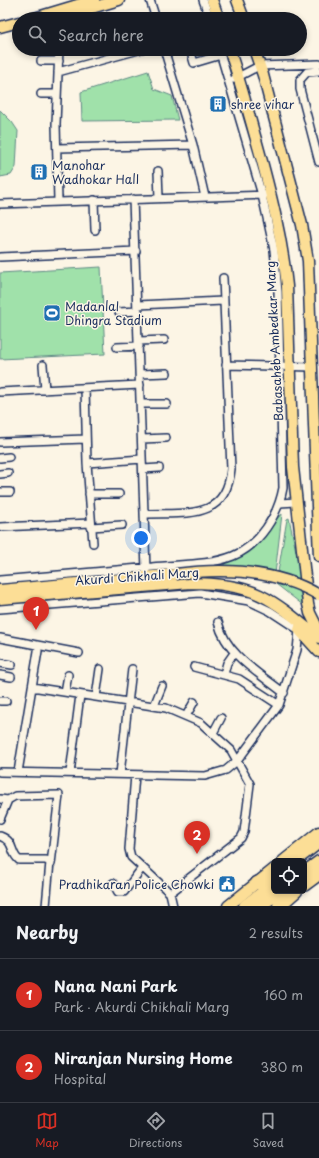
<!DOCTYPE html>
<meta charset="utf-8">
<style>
:root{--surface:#171b24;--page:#242831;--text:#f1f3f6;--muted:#9ea1a6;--line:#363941;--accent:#d93025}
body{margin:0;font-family:"Playpen Sans",sans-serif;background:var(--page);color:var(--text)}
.controls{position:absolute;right:12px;bottom:12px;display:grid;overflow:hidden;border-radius:6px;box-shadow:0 2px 6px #0003}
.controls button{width:36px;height:36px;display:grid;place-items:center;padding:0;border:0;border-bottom:1px solid var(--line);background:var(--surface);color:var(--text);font:20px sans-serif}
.you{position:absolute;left:141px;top:538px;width:14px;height:14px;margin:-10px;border:3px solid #fff;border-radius:50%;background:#1a73e8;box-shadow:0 0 0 6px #1a73e833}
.badge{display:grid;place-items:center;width:26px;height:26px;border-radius:50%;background:var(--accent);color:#fff;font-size:13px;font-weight:700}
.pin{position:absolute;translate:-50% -33px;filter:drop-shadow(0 1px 2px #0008)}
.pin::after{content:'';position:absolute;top:21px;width:14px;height:12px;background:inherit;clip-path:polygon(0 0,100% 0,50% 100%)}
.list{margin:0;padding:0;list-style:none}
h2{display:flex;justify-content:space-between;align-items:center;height:52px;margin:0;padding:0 16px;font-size:17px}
h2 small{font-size:13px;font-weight:400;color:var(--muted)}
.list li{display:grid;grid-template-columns:26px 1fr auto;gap:12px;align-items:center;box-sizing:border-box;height:72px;padding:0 16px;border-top:1px solid var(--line)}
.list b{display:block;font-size:15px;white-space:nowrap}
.list p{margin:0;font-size:13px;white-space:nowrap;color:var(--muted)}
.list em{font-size:13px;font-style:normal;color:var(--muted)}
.icon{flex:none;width:22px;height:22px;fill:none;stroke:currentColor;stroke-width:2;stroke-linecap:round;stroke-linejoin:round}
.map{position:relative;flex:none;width:319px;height:906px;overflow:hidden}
.search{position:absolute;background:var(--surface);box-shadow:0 2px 6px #0003;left:12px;right:12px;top:12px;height:44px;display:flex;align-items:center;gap:10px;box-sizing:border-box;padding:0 14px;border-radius:22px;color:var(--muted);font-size:15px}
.sheet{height:196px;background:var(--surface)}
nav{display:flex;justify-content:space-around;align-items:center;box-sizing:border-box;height:56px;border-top:1px solid var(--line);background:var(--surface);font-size:11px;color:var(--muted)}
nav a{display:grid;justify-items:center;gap:2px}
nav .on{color:var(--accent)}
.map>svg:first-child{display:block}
</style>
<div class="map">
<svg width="319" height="906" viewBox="0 0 319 906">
<rect width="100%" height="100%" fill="#fcf5e5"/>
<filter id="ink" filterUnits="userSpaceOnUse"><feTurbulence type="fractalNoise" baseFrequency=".025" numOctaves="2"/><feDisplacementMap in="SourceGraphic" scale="8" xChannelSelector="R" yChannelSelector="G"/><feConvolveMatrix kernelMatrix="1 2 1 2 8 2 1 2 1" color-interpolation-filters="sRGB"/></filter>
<g filter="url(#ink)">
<!-- green -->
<path fill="#a0e1aa" stroke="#5e8884" d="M148 71 154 89 172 96 178 120 82 121 81 92Z
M0 110 12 122 18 131 16 167 11 175 0 177Z
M101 267 105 354 0 359V273Z
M282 514 275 574 220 568Z
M289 518 308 609 276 584 287 519Z"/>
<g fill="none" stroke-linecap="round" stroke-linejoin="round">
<!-- street casing -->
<g stroke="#1b2f5e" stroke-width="10">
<path id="street" d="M150 0 156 19
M203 0 210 19
M164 49 193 145 205 197
M192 56 194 63 221 55
M41 61H59
M319 71 307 72 300 80V89L319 162
M58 72 142 49
M234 79 259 66 319 64
M41 94H57
M57 148 193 145
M158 171 159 198
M133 199 146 570
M94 200 95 230
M58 201 56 124 59 49
M0 204 266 195
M0 257 136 251
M138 305 223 301
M119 312 138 311
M139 341 164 340
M117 347 139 346
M43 365 45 390
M226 365 313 367
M140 374 167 373
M85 388 87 463 93 543
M0 392 140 385
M141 404H167
M142 439 166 438
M0 442 86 439
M0 458 9 457
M87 463 142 459
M143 469 159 468
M0 474 8 473
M0 492H10
M89 494H119
M280 503 296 502
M144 514C184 512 226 522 231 469L223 278
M0 527 91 523
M91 527 122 525
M0 580C51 576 101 571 152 567 178 564 208 566 233 556 260 545 278 515 283 488L278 292 274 250 262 195 219 49
M0 609 200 593 249 601 270 611 299 630 297 650 279 705 238 760 226 770 205 776 0 772
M218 622C226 655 259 673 284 693
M0 638 79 653
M0 663 12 665
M194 667 239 679 279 705
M224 674 227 663 234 653
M0 675 11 677
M32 687 166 708 201 723 231 750 250 784 244 832 241 838 170 893
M65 692 68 675
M96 697 100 669
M0 701H6
M154 706 162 686
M186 716 194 702
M213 733 221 718
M18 772 38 651
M70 773 80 695
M120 774 132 669
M135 775 129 849 131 857 170 893 173 906
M0 799 8 800
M0 819 8 800 15 796 59 795 51 864
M0 836C16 842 9 852 19 860H46L50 862 46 906
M113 883 118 892H124L142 868"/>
</g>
<!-- primary casing -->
<g stroke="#1b2f5e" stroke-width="13">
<path id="primary" d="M212 0 219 19
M237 0 244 19
M31 19 94 0
M54 19 119 0
M0 27 19 22
M229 49C240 80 248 111 257 143 270 190 282 237 287 286L293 467 308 604 310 613 319 631
M254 49 263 75 302 225 308 261 317 506 319 516
M317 509 319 556
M0 590 176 574
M0 599 190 583C213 583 239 585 260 595 281 605 301 623 319 638
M301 623 299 630 319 652
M283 861 319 832
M228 906 274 869"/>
</g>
<!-- highway casing -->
<g stroke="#1b2f5e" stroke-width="15">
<path id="highway" d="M294 861 319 842
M304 873 319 862
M257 883 274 876
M304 885 319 874
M245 906 274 884
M260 906 280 891
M279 906 296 891"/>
</g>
<!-- street -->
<use href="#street" stroke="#fcf5e5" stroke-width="7"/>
<!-- primary -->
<use href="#primary" stroke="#fcde96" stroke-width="10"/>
<!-- highway -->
<use href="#highway" stroke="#fcde96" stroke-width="12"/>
<!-- primary-bridge casing -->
<g stroke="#1b2f5e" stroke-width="13" stroke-linecap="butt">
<path id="primary-bridge" d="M176 574C223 568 277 570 319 595"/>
</g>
<!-- primary-bridge -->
<use href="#primary-bridge" stroke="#fcde96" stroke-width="10"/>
</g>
</g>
<!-- icons -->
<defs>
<g id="building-square" transform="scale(0.9)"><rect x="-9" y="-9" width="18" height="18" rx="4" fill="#1f6fb2" stroke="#fcf5e5"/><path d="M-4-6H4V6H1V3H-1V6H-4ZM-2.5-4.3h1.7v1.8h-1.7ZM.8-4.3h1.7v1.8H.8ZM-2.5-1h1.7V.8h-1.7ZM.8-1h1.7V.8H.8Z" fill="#fff"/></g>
<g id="stadium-square" transform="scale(0.9)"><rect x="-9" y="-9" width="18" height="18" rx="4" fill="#1f6fb2" stroke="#fcf5e5"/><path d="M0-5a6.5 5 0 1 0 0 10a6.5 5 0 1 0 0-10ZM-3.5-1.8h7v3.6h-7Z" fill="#fff"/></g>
<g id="civic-square" transform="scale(0.9)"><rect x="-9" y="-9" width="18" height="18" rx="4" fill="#1f6fb2" stroke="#fcf5e5"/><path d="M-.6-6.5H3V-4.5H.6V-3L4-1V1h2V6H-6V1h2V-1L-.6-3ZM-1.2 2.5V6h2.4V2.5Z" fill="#fff"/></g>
</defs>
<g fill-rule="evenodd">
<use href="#building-square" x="218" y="104"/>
<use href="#building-square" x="39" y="172"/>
<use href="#stadium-square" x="52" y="313"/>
<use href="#civic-square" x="227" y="884"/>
</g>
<g text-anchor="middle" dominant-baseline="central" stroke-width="3" stroke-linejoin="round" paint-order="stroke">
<!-- poi labels -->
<g font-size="12" fill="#1b2f5e" stroke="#fcf5e5" text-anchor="start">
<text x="231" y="104">shree vihar</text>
<text x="52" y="165">Manohar<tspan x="52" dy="14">Wadhokar Hall</tspan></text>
<text x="65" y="306">Madanlal<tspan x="65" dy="14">Dhingra Stadium</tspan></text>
<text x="214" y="884" text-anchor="end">Pradhikaran Police Chowki</text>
</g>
<!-- street labels -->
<g font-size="12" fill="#1b2f5e" stroke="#fcf5e5">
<text transform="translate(274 341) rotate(-93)">Babasaheb Ambedkar Marg</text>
<text transform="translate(137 576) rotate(-4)">Akurdi Chikhali Marg</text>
</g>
</g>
</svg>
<div class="controls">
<button><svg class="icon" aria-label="locate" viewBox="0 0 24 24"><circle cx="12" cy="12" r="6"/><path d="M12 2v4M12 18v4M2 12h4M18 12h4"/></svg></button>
</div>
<div class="you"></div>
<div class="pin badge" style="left:36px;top:630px">1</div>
<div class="pin badge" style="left:197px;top:854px">2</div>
<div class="search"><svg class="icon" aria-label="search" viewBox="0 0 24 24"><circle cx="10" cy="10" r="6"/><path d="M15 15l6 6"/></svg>Search here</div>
</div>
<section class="sheet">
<h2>Nearby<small>2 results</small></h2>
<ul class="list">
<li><span class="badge">1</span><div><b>Nana Nani Park</b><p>Park · Akurdi Chikhali Marg</p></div><em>160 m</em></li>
<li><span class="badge">2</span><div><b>Niranjan Nursing Home</b><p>Hospital</p></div><em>380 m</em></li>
</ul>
</section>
<nav>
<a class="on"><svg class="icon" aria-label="map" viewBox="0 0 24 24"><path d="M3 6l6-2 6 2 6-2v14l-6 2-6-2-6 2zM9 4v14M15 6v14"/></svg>Map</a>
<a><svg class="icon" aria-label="directions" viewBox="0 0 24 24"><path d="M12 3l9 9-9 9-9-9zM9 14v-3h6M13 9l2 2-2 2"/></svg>Directions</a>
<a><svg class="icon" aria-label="saved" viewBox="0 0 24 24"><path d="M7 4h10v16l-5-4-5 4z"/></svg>Saved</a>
</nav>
